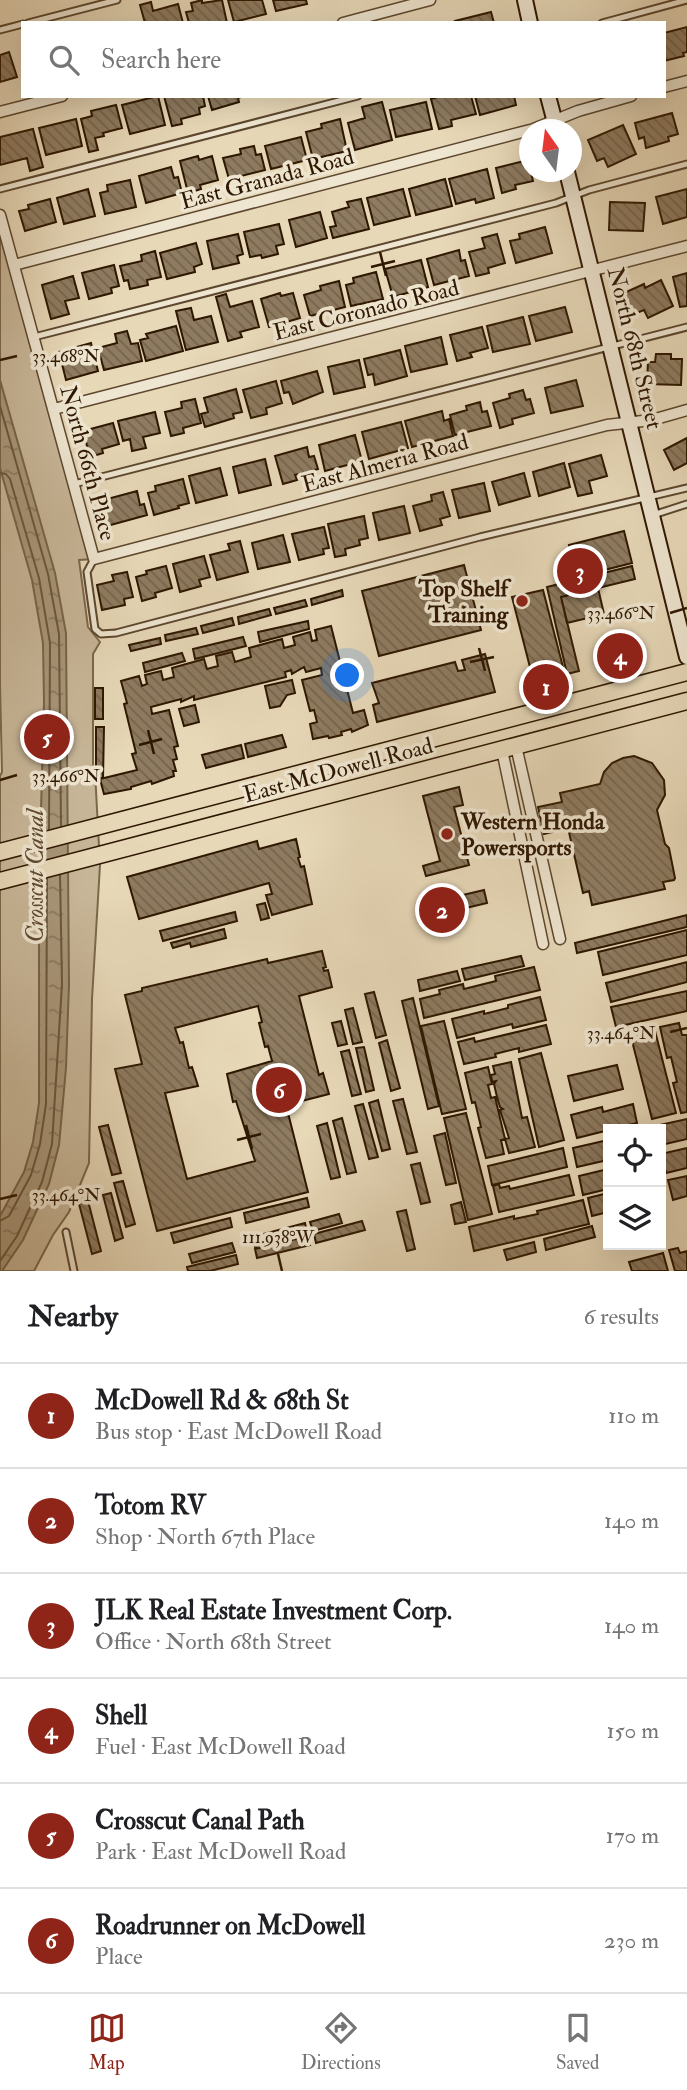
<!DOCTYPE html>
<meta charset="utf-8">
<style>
:root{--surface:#fff;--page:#f2f2f2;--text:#202124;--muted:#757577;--line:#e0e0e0;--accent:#8f2418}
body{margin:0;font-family:"IM FELL Double Pica",serif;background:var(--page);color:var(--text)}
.controls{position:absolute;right:21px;bottom:21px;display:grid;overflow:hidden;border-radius:0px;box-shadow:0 7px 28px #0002}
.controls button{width:63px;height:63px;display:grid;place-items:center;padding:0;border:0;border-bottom:2px solid var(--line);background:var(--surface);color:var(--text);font:35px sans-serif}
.compass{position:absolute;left:519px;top:119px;width:63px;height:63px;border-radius:50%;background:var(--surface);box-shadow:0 7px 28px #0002;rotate:346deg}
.you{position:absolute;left:348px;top:676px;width:24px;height:24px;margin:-18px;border:5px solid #fff;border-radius:50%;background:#1a73e8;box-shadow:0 0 0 10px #1a73e833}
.badge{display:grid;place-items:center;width:46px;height:46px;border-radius:50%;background:var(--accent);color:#fff;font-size:23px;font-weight:700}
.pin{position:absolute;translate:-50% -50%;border:4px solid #fff;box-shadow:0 2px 7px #0006}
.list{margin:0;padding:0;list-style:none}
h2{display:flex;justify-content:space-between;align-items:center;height:91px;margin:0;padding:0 28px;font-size:30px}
h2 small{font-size:23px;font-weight:400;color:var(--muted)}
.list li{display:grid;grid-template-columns:46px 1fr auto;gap:21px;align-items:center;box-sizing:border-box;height:105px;padding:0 28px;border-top:2px solid var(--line)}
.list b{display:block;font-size:26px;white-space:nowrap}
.list p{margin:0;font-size:23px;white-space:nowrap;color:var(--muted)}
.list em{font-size:23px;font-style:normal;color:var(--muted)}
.icon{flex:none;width:38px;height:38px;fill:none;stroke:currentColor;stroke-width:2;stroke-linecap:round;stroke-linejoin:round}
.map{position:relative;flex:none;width:687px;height:1271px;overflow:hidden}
.search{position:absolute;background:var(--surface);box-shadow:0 7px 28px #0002;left:21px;right:21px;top:21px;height:77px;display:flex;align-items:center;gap:18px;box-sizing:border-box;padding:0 24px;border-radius:0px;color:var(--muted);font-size:26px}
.sheet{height:721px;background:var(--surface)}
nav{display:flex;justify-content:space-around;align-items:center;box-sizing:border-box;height:98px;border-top:2px solid var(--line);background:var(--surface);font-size:19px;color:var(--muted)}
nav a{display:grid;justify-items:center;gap:4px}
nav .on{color:var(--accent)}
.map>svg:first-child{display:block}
</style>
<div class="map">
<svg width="687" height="1271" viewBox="0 0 687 1271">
<defs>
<pattern id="water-ripples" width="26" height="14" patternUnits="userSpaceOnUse" patternTransform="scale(1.75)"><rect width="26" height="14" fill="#a89679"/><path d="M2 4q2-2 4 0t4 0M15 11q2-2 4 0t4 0" fill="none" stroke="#897961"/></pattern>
<pattern id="building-back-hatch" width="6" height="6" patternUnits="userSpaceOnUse" patternTransform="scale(1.75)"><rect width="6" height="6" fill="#8e7b60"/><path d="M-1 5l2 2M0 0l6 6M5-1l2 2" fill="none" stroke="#74644d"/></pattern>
</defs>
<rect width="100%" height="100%" fill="#e7d8b8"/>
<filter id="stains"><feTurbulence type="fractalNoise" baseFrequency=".00286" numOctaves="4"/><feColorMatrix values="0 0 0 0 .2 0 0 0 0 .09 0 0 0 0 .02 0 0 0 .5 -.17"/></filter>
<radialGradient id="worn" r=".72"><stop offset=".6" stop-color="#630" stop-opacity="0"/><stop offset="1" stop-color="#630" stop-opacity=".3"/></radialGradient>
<!-- park -->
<path fill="#c8b799" stroke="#7b674c" stroke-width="2" d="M0 215 94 559 79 560 88 627 100 642 93 654V780L95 772 100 865 92 999 89 1163 69 1212 53 1235 34 1271H0V776L2 772 0 684Z"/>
<!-- water -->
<path fill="url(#water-ripples)" stroke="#776349" stroke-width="2" d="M0 380 55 573 66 633 69 984 66 1068 59 1145 49 1184 23 1240 2 1271H0V1216L24 1172 33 1142 39 1103V884L44 701 43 643 32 580 0 468Z"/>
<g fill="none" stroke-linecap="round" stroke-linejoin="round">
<!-- shore -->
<path stroke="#6b563c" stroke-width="2" d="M0 406 48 574 59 634 61 826
M0 473 6 474 10 479 39 578 50 643 49 829
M0 1221 9 1216 31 1175 40 1144 46 1104 47 879
M0 1261 17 1236 42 1182 52 1144 62 984 60 875"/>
</g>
<!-- building -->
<path fill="url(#building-back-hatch)" stroke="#2e1700" stroke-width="2" fill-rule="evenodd" d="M202 0V3L222 0 227 23H189L186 12 193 11 191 3Z
M228 0H262L266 14 234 22Z
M273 0H306L307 4 276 11Z
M151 2 153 11 178 4 183 23H145L140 5Z
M491 12 494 23H456L455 21Z
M687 27V52L683 53 684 56 664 61V33Z
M9 52 17 77 0 82V55Z
M158 96 165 125 130 134 122 105Z
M164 96H203L205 106 199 108 200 114 181 119 182 124 172 126Z
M208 96H244L238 98 239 102 212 110Z
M441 96H471L476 114 451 120 452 126 439 129 431 99Z
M475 96H514L516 105 480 115Z
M382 102 392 140 355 150 348 123 365 118 362 107Z
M426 102 432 129 396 137 390 110Z
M116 105 122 128 103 133 104 136 95 138 98 150 89 152 81 119 92 116 91 111Z
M672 113 678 134 668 137 669 141 646 148 644 137 639 139 635 123Z
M76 119 82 146 46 155 39 128Z
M340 119 347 151 313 159 306 132 322 128 321 124Z
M623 125 636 154 608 167 604 158 597 161 588 140Z
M33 129 43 167 30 171 27 158 0 165V137Z
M301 137 307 160 271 169 265 146Z
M254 146 256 155 261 154 265 170 229 179 223 158 241 154 240 149Z
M198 156 199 160 212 156 218 180 200 185 201 189 188 193 180 161Z
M528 160 533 181 515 185 516 189 502 193 496 168Z
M171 167 174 178 178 177 182 193 146 203 139 176Z
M487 169 494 198 476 203 475 199 456 204 449 179Z
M445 179 452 206 416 215 409 189Z
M130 180 136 207 105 214 100 193 108 191 107 185Z
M88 189 95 216 64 224 57 198Z
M403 189 410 216 374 225 367 198Z
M687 189V217L663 224 656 197Z
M50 199 56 222 25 231 19 211 29 209 28 205Z
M361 199 369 229 333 238 330 227 336 226 332 212 349 207 347 202Z
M610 202 645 203 643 231 609 230Z
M320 212 327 238 296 247 289 220Z
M279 224 284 244 276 246 278 254 262 258 261 255 250 257 244 232Z
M545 227 552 253 516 263 510 241 520 239 519 234Z
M238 234 243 254 237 256 239 263 213 269 207 241Z
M497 234 505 263 488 268 489 273 476 276 469 252 485 248 482 238Z
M196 243 202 264 194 267 195 272 167 279 160 253Z
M459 250 461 261 465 260 469 276 434 285 427 259Z
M155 251 161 277 147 280 148 285 130 289 128 280 124 281 120 266 142 261 141 255Z
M421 260 428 287 393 297 385 269Z
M114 265 119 286 111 288 112 293 89 299 82 273Z
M376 272 383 299 351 306 346 285 354 283 353 278Z
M687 273V306L680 307 673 277Z
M73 276 79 298 65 301 69 314 51 319 42 285Z
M661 280 673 306 648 318 644 310 634 314 624 293 644 284 645 288Z
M339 281 345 307 310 316 304 295 321 290 320 286Z
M280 293 281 296 293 293 300 318 269 327 261 299Z
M226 294 230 307 252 301 259 327 240 332 242 337 228 341 216 297Z
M565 307 572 332 536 341 529 316Z
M191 308 194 320 211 316 218 342 186 350 176 311Z
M523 317 530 344 493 352 487 326Z
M176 326 183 351 146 361 140 340 148 338 146 334Z
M482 327 488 348 470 353 472 357 457 361 450 335Z
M127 331 131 344 138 343 142 361 104 370 98 348 117 343 115 334Z
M441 337 447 364 411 372 405 346Z
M91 343 98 371 66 380 59 352Z
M400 350 407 376 375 385 373 374 368 375 364 359Z
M656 354H671V359H682L681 385 647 384 648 362H655Z
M359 360 365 387 334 394 328 367Z
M317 371 323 392 293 404 289 392 284 393 281 381Z
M576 380 583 406 551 413 545 388Z
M276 381 282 403 266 408 267 414 251 418 243 390Z
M236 389 242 412 233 414 234 418 205 427 201 414 208 412 204 398Z
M523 390 526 400 530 399 534 413 512 419 513 424 500 428 493 403 510 398 509 394Z
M195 399 201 423 183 428 184 433 171 436 165 412 182 408 181 402Z
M480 402 482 412 487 411 491 426 455 435 450 415 467 410 466 406Z
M442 411 444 421 449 419 453 436 412 447 405 421Z
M155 412 160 433 143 437 146 448 132 451 130 439 123 441 118 421Z
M401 422 408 448 369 459 362 432Z
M113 423 119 444 102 449 103 453 90 457 83 431Z
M355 435 362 461 325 471 319 445Z
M687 438V463L674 470 664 450Z
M307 447 309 457 314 456 318 469 295 475 297 480 283 484 275 456Z
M601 455 607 476 589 481 592 493 578 496 569 464Z
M265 459 271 485 239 493 233 467Z
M564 463 570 487 539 496 533 472Z
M220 468 227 495 196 503 189 476Z
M524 473 530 496 499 505 492 482Z
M183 479 189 503 178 506 179 508 154 515 148 493 156 491 155 486Z
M484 483 490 511 459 518 452 490Z
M137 491 140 505 144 504 147 515 107 526 100 501Z
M443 492 450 516 440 519 442 525 420 531 413 506 432 501 431 495Z
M404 506 410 533 379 540 373 513Z
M364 516 368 538 359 540 360 545 345 549 346 555 335 557 328 524Z
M324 527 329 548 323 549 324 554 299 560 292 534Z
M624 531 632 563 577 577 569 545Z
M283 535 290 562 258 569 252 543Z
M240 541 248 572 217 580 210 555 230 550 228 544Z
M204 556 210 577 199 580 201 586 180 592 173 564Z
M464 565 481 630 379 656 362 591Z
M166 566 172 588 155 593 156 597 142 601 136 577 147 574 146 571Z
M632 566 635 579 561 597 579 671 567 674 547 587Z
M127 572 133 597 124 599 125 605 102 610 97 585 114 581 112 575Z
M598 588 604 614 567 623 561 597Z
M342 590 343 596 312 605 311 599Z
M543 590 563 667 532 675 512 597Z
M305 600 307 606 276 614 274 608Z
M269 609 271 615 239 624 238 617Z
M232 618 234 625 203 633 201 626Z
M308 621 309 629 260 642 258 632Z
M331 626 353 713 364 710 368 725 352 732 351 729 341 732 342 735 329 738 328 736 313 739 310 724 317 722 314 710 310 711 302 680 322 675 321 668 306 672 304 667 292 674 291 670 285 672 286 677 194 700V696L181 702V699L151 707 152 714 169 710 178 746 174 747 177 759 173 760 176 771H173L174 776 152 784 151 781 131 787V789L104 794 100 779 137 770 132 754 136 753 124 704 127 703 121 681 139 676 142 686 147 684 145 675 161 671 163 680 174 677 172 668 204 659 207 669 218 666 216 656 232 652 235 662 251 657 249 648 282 639 284 648 295 645 293 637 310 632 312 641 317 640 315 630Z
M196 628 198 634 166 641 165 635Z
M243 637 246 646 195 659 193 649Z
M160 638 161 644 131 651 129 645Z
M632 645 636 660 607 667 603 652Z
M182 653 185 661 145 672 143 663Z
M485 654 495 692 377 722 373 705 379 703 372 683 455 662 458 671 465 670 462 660Z
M292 680 295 693 287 695 280 706 270 708 265 686Z
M95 688H103V719H95Z
M195 705 199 722 184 726 179 709Z
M96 727H104L103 778H96Z
M282 735 286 747 248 757 245 744Z
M241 745 244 758 206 768 202 755Z
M634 756 652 763 664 780 665 795 657 810 665 844 669 848 675 878 674 880 663 882 665 889 592 905 589 891 583 893 568 828 544 834 538 807 562 802 560 793 600 784 604 772 612 763 623 758Z
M459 787 463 805 454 807 469 865 426 876 423 866 440 861 423 796Z
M296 839 300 857 298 858 301 867 304 866 312 904 272 915 266 895 272 894 269 883 139 919 127 877 257 841 259 849Z
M484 890 487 903 428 917 425 904Z
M265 903 269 918 261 920 257 905Z
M235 912 237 921 163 941 160 931Z
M687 915V927L577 953 575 943Z
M224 929 226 938 191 947 190 943 173 948 171 943Z
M687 930V955L603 975 598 952Z
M322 951 326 967 323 968 324 971 328 970 332 987 299 996 319 1075 323 1073 329 1094 286 1105 308 1192 157 1231 115 1069 142 1064 125 995 142 991V988L267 959 268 963ZM258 1006 262 1022 259 1023 265 1047 268 1046 272 1061 227 1074 233 1102 236 1101 255 1161 187 1179 165 1093 198 1086 192 1067 189 1068 183 1042 180 1043 175 1028Z
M521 956 524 966 465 980 462 969Z
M687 962V982L611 1002 606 983Z
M534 967 540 990 424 1018 420 999 440 994 439 990 463 984 464 989 496 981 495 976Z
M457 971 460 981 420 991 418 980Z
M687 991V1011L616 1027 611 1007Z
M374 992 386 1035 376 1038 365 994Z
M540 997 546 1020 513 1028 512 1024 457 1038 452 1019 484 1011V1014L508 1008V1005Z
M413 998 439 1106 428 1109 402 1001Z
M353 1008 362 1042 353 1044 345 1010Z
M341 1021 347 1044 338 1046 332 1023Z
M444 1021 466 1109 442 1114 421 1026Z
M679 1023 682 1035H687V1112L681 1113 673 1083 677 1082 671 1057 667 1058 660 1027Z
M546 1025 551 1044 519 1052V1048L495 1054 496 1057 464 1064 458 1042 474 1038 475 1042Z
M654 1027 676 1113 652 1119 630 1033Z
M387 1040 400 1088 391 1091 379 1043Z
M364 1047 374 1090 366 1092 356 1048Z
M349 1050 361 1094 352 1096 341 1052Z
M541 1053 564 1140 539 1147 519 1059Z
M511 1062 522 1118 527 1117 535 1147 509 1153 505 1139 509 1138 500 1110 503 1109 500 1107 497 1097 494 1084 496 1081 492 1082 491 1075 495 1074 493 1066Z
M617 1065 623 1089 574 1101 568 1076Z
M488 1067 492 1084 488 1085 491 1098 495 1097 505 1139 501 1140 504 1154 486 1158 478 1128 481 1127 475 1102 472 1103 465 1073Z
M403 1099 417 1152 407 1154 393 1101Z
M378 1100 390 1149 382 1151 369 1103Z
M363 1104 378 1157 369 1159 355 1106Z
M633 1104 637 1123 577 1138 571 1115 602 1107 603 1112Z
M466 1113 492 1214 468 1220 444 1118Z
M342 1118 356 1172 347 1174 333 1121Z
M687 1119V1139L661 1145V1129H655V1126Z
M327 1123 340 1177 331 1179 317 1126Z
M108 1125 121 1173 112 1175 99 1127Z
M445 1133 456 1183 446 1185 434 1136Z
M608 1140V1160L577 1167 573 1148Z
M563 1148 567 1167 492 1185 488 1166Z
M687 1148V1168L666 1173 661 1154Z
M420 1163 430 1202 421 1204 411 1165Z
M608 1169V1189L583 1195 579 1176Z
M569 1175 574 1195 499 1212 493 1186 499 1184 500 1188 509 1186 510 1189Z
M687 1176V1196L673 1200 668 1180Z
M123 1181 135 1224 126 1227 114 1183Z
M111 1193 123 1238 115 1241 103 1195Z
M608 1193V1212L592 1216 588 1198Z
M87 1197 101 1251 92 1254 78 1200Z
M307 1198 309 1207 246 1223 244 1213Z
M583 1200 589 1224 474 1251 469 1227 514 1216V1219L538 1214 537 1211Z
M461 1202 466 1222 455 1224 451 1205Z
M406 1210 415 1249 407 1251 397 1212Z
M339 1214 342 1223 313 1231 310 1222Z
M230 1218 232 1227 174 1243 171 1233Z
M362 1221 365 1230 316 1243 314 1234Z
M305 1223 307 1232 255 1247 252 1237Z
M592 1226 595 1237 546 1250 544 1239Z
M308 1236 310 1245 257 1258 255 1249Z
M534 1242 536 1252 507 1260 504 1250Z
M232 1243 235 1252 192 1263 189 1254Z
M678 1248 680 1253 687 1251V1271H675L669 1250Z
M663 1253 668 1271H632L629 1262Z
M236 1255 238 1264 210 1271H188L187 1267Z"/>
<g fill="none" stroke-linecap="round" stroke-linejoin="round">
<!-- lane casing -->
<g stroke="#5c472e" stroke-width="9">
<path id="lane" d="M28 23 117 0
M602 23 687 0
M0 30 23 24
M0 189 358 96
M34 337 556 203 589 190 687 164
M74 484 687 327
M653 515 687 504
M94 559 87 572 95 629 101 634 116 633 480 537 687 488
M66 1232 74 1271"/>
</g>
<!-- street casing -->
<g stroke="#5c472e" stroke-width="13">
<path id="street" d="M343 23 430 0
M664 87 687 81
M0 112 62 96
M531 130 578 111 631 96
M0 215 94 559 607 425 652 420 687 410
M14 265 530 130
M54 409 687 246
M516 746 560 939
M502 750 543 944"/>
</g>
<!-- secondary casing -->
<g stroke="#2e1700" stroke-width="18">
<path id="secondary" d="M525 0 530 23
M548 96 557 130
M567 172 687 657"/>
</g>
<!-- primary casing -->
<g stroke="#2e1700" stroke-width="19">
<path id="primary" d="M0 852 687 672
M0 881 687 701"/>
</g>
<!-- lane -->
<use href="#lane" stroke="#efe6d1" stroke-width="5"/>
<!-- street -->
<use href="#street" stroke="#efe6d1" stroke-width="10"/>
<!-- secondary -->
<use href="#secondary" stroke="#efe6d1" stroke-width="14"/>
<!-- primary -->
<use href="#primary" stroke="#e7d8b8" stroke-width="16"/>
</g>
<!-- ticks -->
<path fill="none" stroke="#2e1700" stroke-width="2.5" d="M380 252 386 276M371 267 395 261M0 360 17 356M670 613 687 608M479 648 485 671M470 662 494 657M148 730 154 754M139 745 162 739M0 780 17 775M670 1032 687 1028M246 1125 252 1149M237 1140 261 1134M0 1199 17 1195M278 1254 282 1271"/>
<!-- markers -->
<g fill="#8f2418" stroke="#efe6d1" stroke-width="2.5">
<circle cx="522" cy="601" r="7"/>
<circle cx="447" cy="834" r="7"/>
</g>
<g text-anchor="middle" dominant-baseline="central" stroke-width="7" stroke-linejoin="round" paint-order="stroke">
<!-- street labels -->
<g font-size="23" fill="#2e1700" stroke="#efe6d1">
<text transform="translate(267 179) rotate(-15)">East Granada Road</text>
<text transform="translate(366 310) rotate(-14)">East Coronado Road</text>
<text transform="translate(635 348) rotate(76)">North 68th Street</text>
<text transform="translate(88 463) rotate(75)">North 66th Place</text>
<text transform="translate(385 463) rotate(-15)">East Almeria Road</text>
<text transform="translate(338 770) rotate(-15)">East McDowell Road</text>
</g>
<!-- poi labels -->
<g font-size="23" font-weight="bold" fill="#2e1700" stroke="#efe6d1" text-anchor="end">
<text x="508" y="588">Top Shelf<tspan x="508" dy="26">Training</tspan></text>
<text x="461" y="821" text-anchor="start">Western Honda<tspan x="461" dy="26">Powersports</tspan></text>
</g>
<!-- water labels -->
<g font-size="24" font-style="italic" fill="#5f4a30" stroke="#efe6d1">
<text transform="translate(35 876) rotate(-90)">Crosscut Canal</text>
</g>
</g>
<g font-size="18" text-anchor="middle" fill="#2e1700" stroke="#efe6d1" stroke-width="7" stroke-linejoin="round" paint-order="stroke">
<text x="66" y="362">33.468°N</text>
<text x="621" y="619">33.466°N</text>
<text x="66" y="782">33.466°N</text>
<text x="621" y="1039">33.464°N</text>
<text x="66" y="1201">33.464°N</text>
<text x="278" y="1243">111.938°W</text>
</g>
<rect width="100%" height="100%" filter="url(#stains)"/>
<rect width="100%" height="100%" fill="url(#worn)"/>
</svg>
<div class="controls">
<button><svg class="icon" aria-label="locate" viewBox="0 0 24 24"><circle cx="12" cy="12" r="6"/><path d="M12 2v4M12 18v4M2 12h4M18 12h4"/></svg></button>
<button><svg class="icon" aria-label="layers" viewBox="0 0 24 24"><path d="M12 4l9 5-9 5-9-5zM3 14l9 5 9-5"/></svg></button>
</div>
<svg class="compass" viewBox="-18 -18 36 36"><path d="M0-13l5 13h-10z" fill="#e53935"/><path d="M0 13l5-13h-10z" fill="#757577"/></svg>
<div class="you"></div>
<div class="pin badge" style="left:546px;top:687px">1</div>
<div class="pin badge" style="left:442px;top:910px">2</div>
<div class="pin badge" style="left:580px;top:571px">3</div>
<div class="pin badge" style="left:620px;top:656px">4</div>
<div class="pin badge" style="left:47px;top:737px">5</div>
<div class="pin badge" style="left:279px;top:1090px">6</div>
<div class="search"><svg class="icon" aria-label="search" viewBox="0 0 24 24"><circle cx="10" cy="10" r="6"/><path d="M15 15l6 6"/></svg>Search here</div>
</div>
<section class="sheet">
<h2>Nearby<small>6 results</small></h2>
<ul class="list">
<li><span class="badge">1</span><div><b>McDowell Rd &amp; 68th St</b><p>Bus stop · East McDowell Road</p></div><em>110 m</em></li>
<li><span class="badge">2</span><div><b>Totom RV</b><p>Shop · North 67th Place</p></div><em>140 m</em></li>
<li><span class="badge">3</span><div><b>JLK Real Estate Investment Corp.</b><p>Office · North 68th Street</p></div><em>140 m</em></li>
<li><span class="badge">4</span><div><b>Shell</b><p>Fuel · East McDowell Road</p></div><em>150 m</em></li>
<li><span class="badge">5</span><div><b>Crosscut Canal Path</b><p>Park · East McDowell Road</p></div><em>170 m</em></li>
<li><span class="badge">6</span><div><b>Roadrunner on McDowell</b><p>Place</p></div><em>230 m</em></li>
</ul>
</section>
<nav>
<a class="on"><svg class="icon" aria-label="map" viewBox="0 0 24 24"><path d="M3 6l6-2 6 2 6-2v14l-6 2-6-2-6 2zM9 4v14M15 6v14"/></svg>Map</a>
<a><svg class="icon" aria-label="directions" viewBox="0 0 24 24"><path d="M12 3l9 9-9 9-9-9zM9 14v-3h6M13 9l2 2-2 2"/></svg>Directions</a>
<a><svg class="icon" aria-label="saved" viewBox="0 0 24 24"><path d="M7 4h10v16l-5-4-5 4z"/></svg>Saved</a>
</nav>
